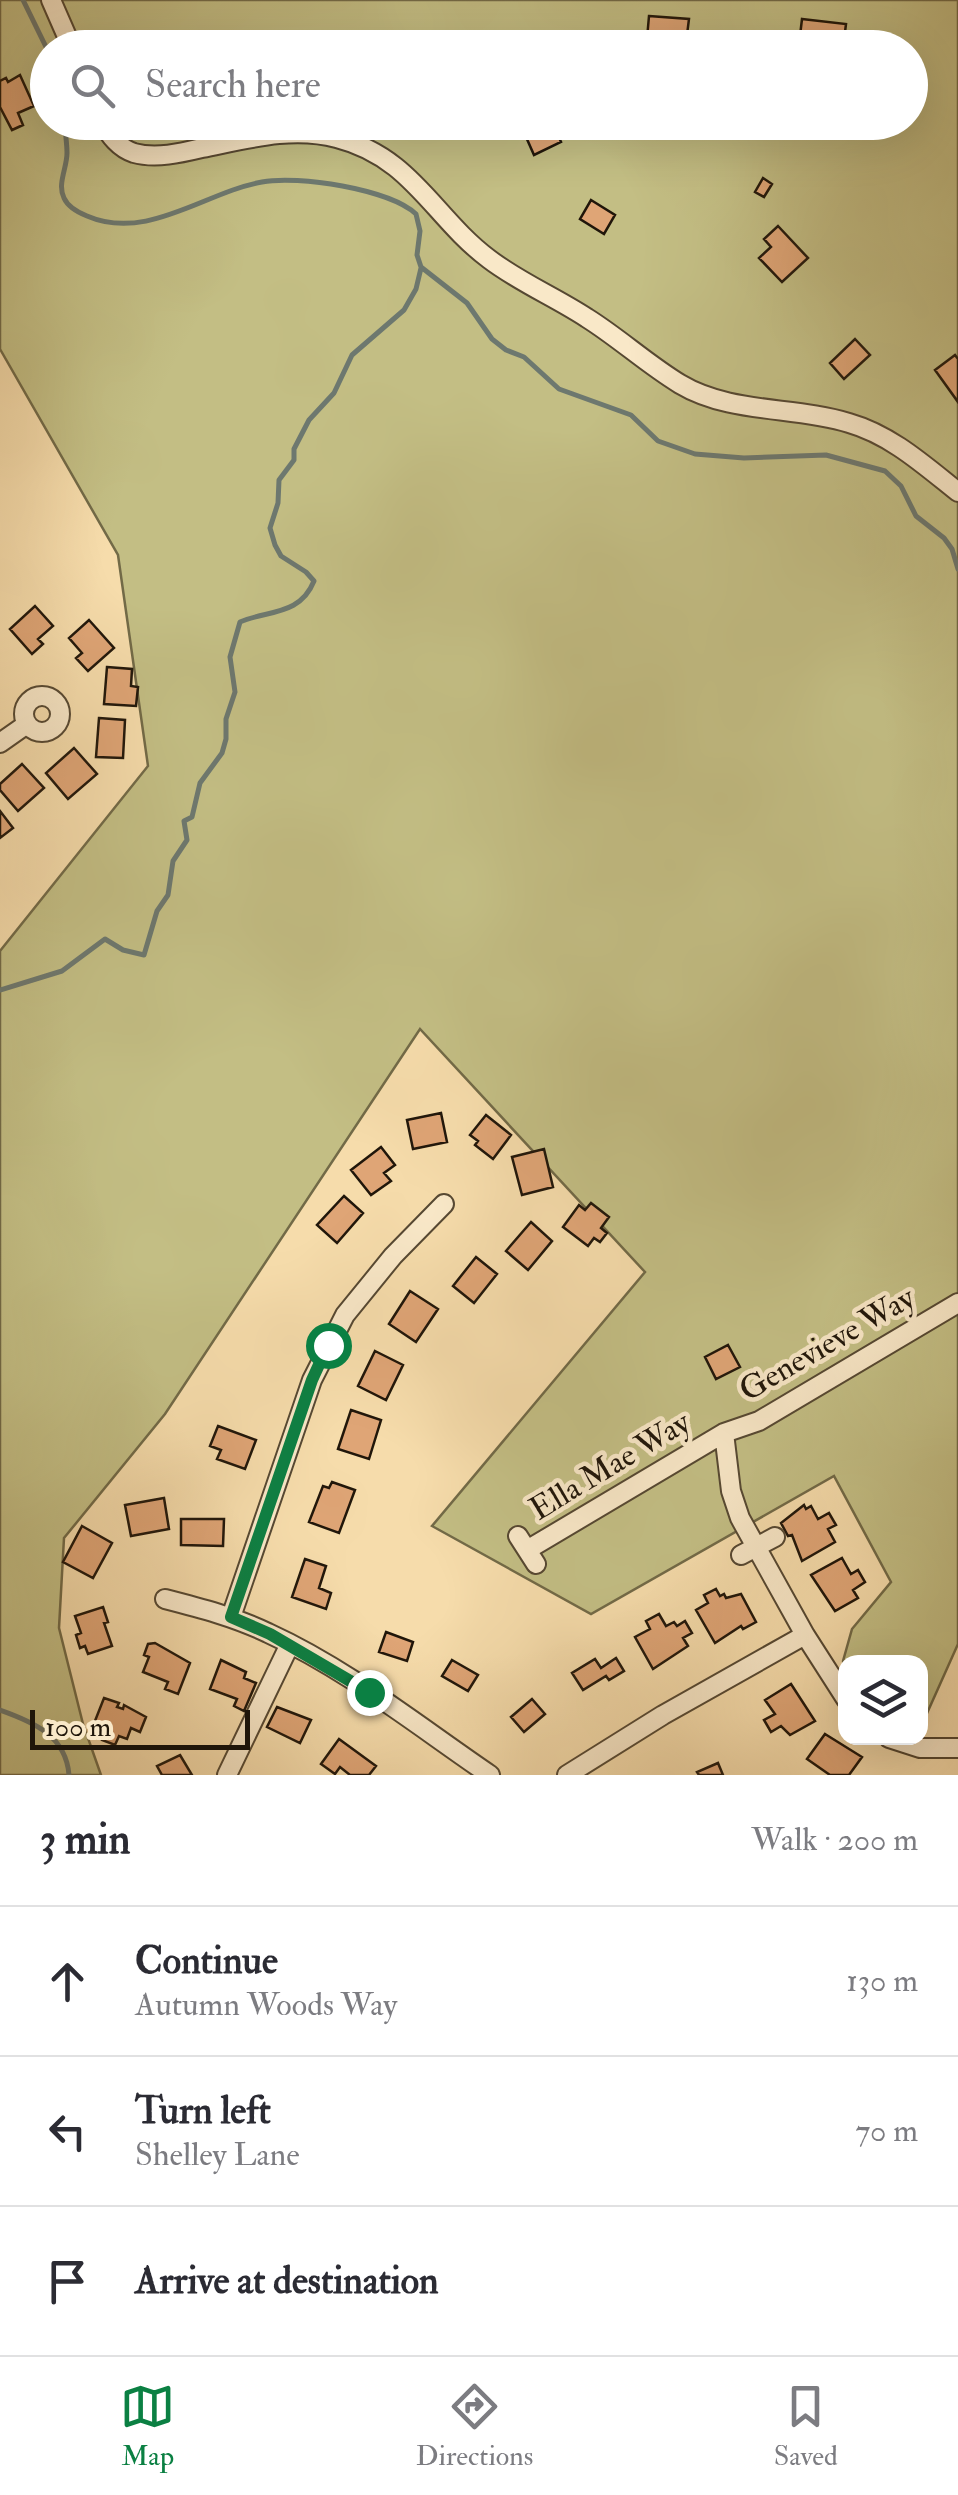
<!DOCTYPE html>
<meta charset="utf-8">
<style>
:root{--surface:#fff;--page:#f2f2f3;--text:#2b2b33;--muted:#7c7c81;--line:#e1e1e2;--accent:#0b8043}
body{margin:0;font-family:"IM FELL Double Pica",serif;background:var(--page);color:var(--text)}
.controls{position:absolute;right:30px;bottom:30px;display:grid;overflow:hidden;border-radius:20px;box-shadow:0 10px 40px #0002}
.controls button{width:90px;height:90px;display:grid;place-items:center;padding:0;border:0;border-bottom:2px solid var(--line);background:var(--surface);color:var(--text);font:50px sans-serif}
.scale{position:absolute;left:30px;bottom:25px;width:220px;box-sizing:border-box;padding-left:10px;border:5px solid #20160a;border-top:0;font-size:28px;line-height:35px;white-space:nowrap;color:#20160a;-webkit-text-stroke:8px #f9e8c8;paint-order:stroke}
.stop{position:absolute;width:30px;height:30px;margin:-22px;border:8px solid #0b8043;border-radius:50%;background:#fff}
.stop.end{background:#0b8043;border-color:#fff;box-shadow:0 2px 10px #0008}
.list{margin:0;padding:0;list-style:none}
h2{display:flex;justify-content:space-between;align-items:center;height:130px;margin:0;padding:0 40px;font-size:42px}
h2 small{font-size:32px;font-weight:400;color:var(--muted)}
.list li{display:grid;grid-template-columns:65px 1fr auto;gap:30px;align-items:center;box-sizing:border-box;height:150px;padding:0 40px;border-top:2px solid var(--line)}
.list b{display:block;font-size:38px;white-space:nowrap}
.list p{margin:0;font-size:32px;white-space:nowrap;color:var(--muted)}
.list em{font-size:32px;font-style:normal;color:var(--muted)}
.icon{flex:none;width:55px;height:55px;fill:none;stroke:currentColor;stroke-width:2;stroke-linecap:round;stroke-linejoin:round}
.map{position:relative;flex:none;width:958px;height:1775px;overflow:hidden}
.search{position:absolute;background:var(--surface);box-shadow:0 10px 40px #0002;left:30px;right:30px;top:30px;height:110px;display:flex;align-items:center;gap:25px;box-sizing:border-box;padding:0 35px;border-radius:55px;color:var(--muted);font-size:38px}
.sheet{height:580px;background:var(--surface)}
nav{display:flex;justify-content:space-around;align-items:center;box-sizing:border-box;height:140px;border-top:2px solid var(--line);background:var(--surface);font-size:28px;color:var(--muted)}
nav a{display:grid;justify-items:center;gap:5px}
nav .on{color:var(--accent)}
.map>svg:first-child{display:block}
</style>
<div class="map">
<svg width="958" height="1775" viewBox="0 0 958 1775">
<rect width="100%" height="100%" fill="#f6dcab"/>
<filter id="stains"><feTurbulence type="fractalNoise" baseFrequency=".002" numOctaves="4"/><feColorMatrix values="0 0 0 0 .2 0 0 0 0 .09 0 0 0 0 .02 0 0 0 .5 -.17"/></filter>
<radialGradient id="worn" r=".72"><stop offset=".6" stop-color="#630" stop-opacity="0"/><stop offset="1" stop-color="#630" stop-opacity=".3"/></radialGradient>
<!-- green -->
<path fill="#c3be84" stroke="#726a47" stroke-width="2.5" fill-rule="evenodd" d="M0 0H958V1644L924 1720 921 1719 920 1662 845 1665 843 1661 852 1629 891 1582 834 1476 591 1614 432 1526 645 1272 420 1029 165 1414 64 1538 59 1628 83 1724 101 1775H0V951L148 766 118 555 0 349ZM48 48H910V122H48Z"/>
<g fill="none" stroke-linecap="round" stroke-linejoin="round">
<!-- stream -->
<path stroke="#6d786f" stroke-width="5" d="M23 0 48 51
M65 122C65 133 67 143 67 153 67 168 57 184 64 198 68 207 77 212 87 216 147 242 205 192 262 182 298 175 389 189 416 214L420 231 417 255 421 267 467 303 492 339 506 350 524 357 559 389 631 415 658 441 695 454 744 458 826 455 885 471 901 486 916 516 944 538 952 549 958 569
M0 990 62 971 105 939 123 950 144 955 157 911 168 895 173 861 187 840 184 821 192 817 200 783 222 753 226 739V719L235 692 230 657 240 622C267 610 300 616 314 581L306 572 281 556 275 545 270 528 278 503 279 480 294 460V449L309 420 334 393 352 355 404 310 416 289 421 268
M0 1710C34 1722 66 1736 69 1775"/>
</g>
<!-- building -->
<path fill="#dfa576" stroke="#20160a" stroke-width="2.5" d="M649 16 689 19 686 43 647 39Z
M802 19 846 24 843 48 799 44Z
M20 75 34 106 18 113 23 125 12 130 0 107V81L6 78 8 82Z
M540 122H552L561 142 534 155 523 130Z
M763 178 772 184 764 197 755 192Z
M591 200 615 215 604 234 580 219Z
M778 226 808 258 782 282 759 258 771 247 764 239Z
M855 339 870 355 844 379 830 363Z
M955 355 958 359V402L935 370Z
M35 606 53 626 38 639 43 644 32 654 10 629Z
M89 620 114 648 88 671 76 658 82 653 69 638Z
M107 667 132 669 131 686 138 687 136 706 104 704Z
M99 718 125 720 123 758 96 757Z
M74 748 97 774 68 799 46 773Z
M22 764 44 788 18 811 0 790V784Z
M0 811 13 828 0 838Z
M441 1113 447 1142 413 1149 407 1120Z
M486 1115 511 1135 493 1159 475 1145 478 1141 470 1135Z
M381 1147 395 1165 384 1173 391 1181 371 1195 351 1170Z
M544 1149 553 1187 522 1195 512 1157Z
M344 1196 363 1213 337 1243 317 1225Z
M591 1203 609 1217 601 1228 607 1233 600 1242 594 1238 588 1246 563 1227 579 1205 585 1210Z
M531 1222 552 1241 528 1270 506 1251Z
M476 1257 497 1274 474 1303 453 1286Z
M410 1291 438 1309 416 1342 389 1324Z
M728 1345 740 1367 716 1379 705 1357Z
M375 1351 403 1365 386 1400 358 1386Z
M351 1410 381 1420 369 1459 338 1449Z
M218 1426 256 1440 245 1469 217 1459 221 1450 210 1446Z
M332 1482 355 1490 339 1533 309 1522 323 1486 329 1488Z
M164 1498 169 1529 131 1536 125 1505Z
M804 1505 806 1509 811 1506 818 1519 829 1513 836 1525 828 1529 835 1542 802 1561 792 1535 788 1536 781 1523Z
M181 1519H224L223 1546 181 1545Z
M82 1526 112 1543 93 1578 63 1562Z
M842 1558 851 1574 858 1570 865 1582 853 1590 858 1598 835 1611 811 1575Z
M305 1559 326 1566 319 1588 331 1593 326 1609 292 1597Z
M716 1589 720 1596 724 1594 726 1598 741 1594 756 1622 743 1629 741 1626 715 1643 696 1610 708 1603 704 1595Z
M103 1607 108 1622 104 1623 112 1646 88 1654 85 1646 80 1648 76 1635 81 1633 75 1616Z
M659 1614 666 1626 674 1622 677 1626 685 1621 692 1633 683 1638 688 1646 653 1669 635 1637 650 1629 646 1621Z
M386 1632 413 1642 407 1661 379 1652Z
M155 1643 190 1663 178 1694 165 1689 168 1682 143 1672 149 1657 144 1655 148 1644Z
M616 1658 624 1671 609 1680 606 1676 583 1690 572 1673 595 1659 601 1668Z
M221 1660 246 1672 244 1678 256 1683 244 1711 234 1706 237 1699 210 1689Z
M452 1660 478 1675 468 1691 442 1676Z
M791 1684 815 1721 790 1735 781 1726 771 1732 764 1720 775 1714 765 1700Z
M104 1698 119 1703 117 1707 123 1709 124 1705 146 1717 140 1732 131 1728 127 1739 119 1736 115 1745 102 1740 104 1730 93 1726Z
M532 1699 545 1714 524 1732 511 1717Z
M277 1707 311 1720 300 1743 267 1727Z
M825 1734 862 1757 849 1775H830L807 1759Z
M339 1739 376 1766 369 1775H350L340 1767 335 1774 321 1764Z
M180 1755 192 1775H162L157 1766Z
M718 1763 723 1775H699L697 1772Z"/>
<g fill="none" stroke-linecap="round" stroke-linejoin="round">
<!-- minor casing -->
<g stroke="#564832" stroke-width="22">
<path id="minor" d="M51 0 72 48
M102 122C110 136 119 148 134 153 156 159 181 153 202 148 247 139 292 126 337 138 412 157 433 217 489 259 519 282 555 297 587 318 619 338 647 364 680 384 730 414 794 406 849 423 891 435 924 465 958 492
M24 714a18 18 0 1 1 36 0a18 18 0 1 1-36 0Z
M0 743 27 724
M724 1433 731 1491 740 1518 805 1635 846 1699
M518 1536 536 1564
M527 1550 724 1433 759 1421 958 1303
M741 1555 775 1537
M165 1599C200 1608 235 1617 268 1633 347 1669 418 1726 490 1775
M231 1617 312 1380 345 1315 393 1256 444 1204
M889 1738 920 1748H958
M227 1775 290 1644
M567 1775 663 1715 805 1635"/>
</g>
<!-- minor -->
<use href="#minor" stroke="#f9e8c8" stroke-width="18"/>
</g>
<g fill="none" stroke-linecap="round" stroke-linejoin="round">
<!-- route -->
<path stroke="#0b8043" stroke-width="12" d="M328 1345 312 1380 231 1617 270 1634 369 1692"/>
</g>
<g text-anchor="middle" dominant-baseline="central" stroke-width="9" stroke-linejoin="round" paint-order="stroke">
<!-- street labels -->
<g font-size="32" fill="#20160a" stroke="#f9e8c8">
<text transform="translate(827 1344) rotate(-30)">Genevieve Way</text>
<text transform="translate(610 1466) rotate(-31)">Ella Mae Way</text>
</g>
</g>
<rect width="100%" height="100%" filter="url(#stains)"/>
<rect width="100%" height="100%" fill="url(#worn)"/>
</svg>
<div class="controls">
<button><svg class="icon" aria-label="layers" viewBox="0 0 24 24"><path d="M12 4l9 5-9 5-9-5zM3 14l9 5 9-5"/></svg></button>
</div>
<div class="scale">100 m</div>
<div class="stop" style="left:328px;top:1345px"></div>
<div class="stop end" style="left:369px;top:1692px"></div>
<div class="search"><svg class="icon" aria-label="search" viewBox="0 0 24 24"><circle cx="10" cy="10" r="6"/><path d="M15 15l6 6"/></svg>Search here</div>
</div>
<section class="sheet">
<h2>3 min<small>Walk · 200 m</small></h2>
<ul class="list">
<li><svg class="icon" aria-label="ahead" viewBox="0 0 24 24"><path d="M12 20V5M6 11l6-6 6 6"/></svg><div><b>Continue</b><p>Autumn Woods Way</p></div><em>130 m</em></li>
<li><svg class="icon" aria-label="left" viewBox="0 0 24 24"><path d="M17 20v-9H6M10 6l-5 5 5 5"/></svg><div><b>Turn left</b><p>Shelley Lane</p></div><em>70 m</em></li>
<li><svg class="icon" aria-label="arrive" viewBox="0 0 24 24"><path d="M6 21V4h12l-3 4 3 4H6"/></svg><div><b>Arrive at destination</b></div></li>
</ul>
</section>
<nav>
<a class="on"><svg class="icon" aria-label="map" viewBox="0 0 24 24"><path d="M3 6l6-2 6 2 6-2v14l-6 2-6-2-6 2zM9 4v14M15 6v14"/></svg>Map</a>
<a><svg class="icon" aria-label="directions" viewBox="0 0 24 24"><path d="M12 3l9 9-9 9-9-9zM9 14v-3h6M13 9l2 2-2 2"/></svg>Directions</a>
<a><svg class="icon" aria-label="saved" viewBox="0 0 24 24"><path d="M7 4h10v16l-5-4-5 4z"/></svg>Saved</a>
</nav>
